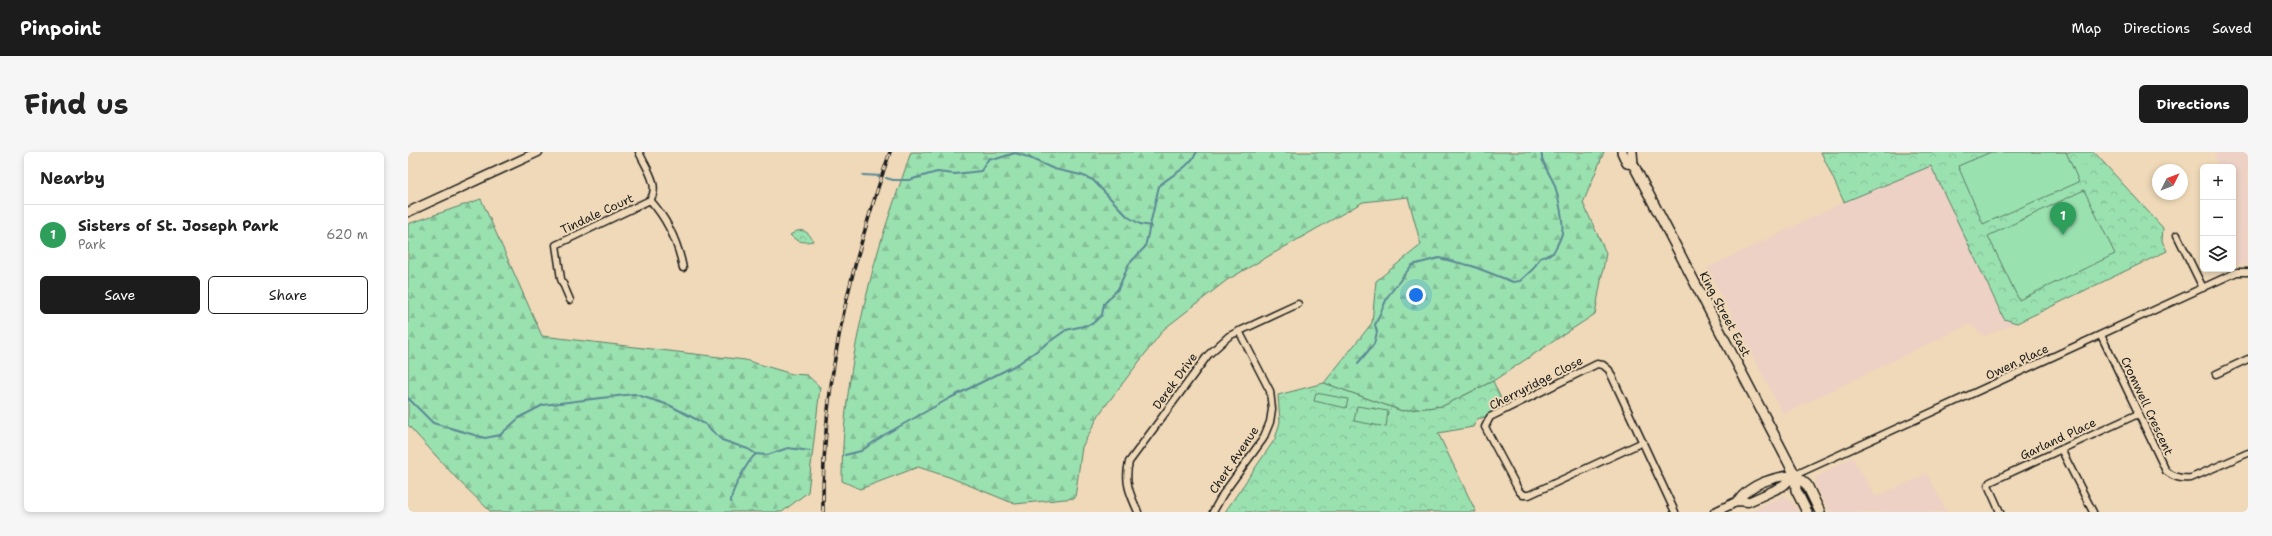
<!DOCTYPE html>
<meta charset="utf-8">
<style>
:root{--surface:#fff;--page:#f6f6f6;--text:#222;--muted:#767676;--line:#e0e0e0;--accent:#1c1c1c}
body{margin:0;font-family:"Shantell Sans",sans-serif;background:var(--page);color:var(--text)}
.controls{position:absolute;right:12px;top:12px;display:grid;overflow:hidden;border-radius:6px;box-shadow:0 2px 6px #0003}
.controls button{width:36px;height:36px;display:grid;place-items:center;padding:0;border:0;border-bottom:1px solid var(--line);background:var(--surface);color:var(--text);font:20px sans-serif}
.compass{position:absolute;left:1744px;top:12px;width:36px;height:36px;border-radius:50%;background:var(--surface);box-shadow:0 2px 6px #0003;rotate:48deg}
.you{position:absolute;left:1008px;top:143px;width:14px;height:14px;margin:-10px;border:3px solid #fff;border-radius:50%;background:#1a73e8;box-shadow:0 0 0 6px #1a73e833}
.badge{display:grid;place-items:center;width:26px;height:26px;border-radius:50%;background:var(--accent);color:#fff;font-size:13px;font-weight:700}
.pin{position:absolute;translate:-50% -33px;filter:drop-shadow(0 1px 2px #0008)}
.pin::after{content:'';position:absolute;top:21px;width:14px;height:12px;background:inherit;clip-path:polygon(0 0,100% 0,50% 100%)}
.list{margin:0;padding:0;list-style:none}
h2{display:flex;justify-content:space-between;align-items:center;height:52px;margin:0;padding:0 16px;font-size:17px}
h2 small{font-size:13px;font-weight:400;color:var(--muted)}
.list li{display:grid;grid-template-columns:26px 1fr auto;gap:12px;align-items:center;box-sizing:border-box;height:60px;padding:0 16px;border-top:1px solid var(--line)}
.list b{display:block;font-size:15px;white-space:nowrap}
.list p{margin:0;font-size:13px;white-space:nowrap;color:var(--muted)}
.list em{font-size:13px;font-style:normal;color:var(--muted)}
.actions{display:flex;gap:8px;padding:12px 16px}
.actions a{flex:1;padding:9px 0;border:1px solid var(--accent);border-radius:6px;text-align:center;font-size:14px;color:var(--accent)}
.actions .main{background:var(--accent);color:#fff}
.icon{flex:none;width:22px;height:22px;fill:none;stroke:currentColor;stroke-width:2;stroke-linecap:round;stroke-linejoin:round}
.map{position:relative;flex:none;width:1840px;height:360px;overflow:hidden;border-radius:6px}
header{display:flex;align-items:center;gap:24px;box-sizing:border-box;height:56px;padding:0 20px;background:var(--accent);color:#fff}
header strong{font-size:19px}
nav{display:flex;gap:22px;margin-inline-start:auto;font-size:14px}
.intro{display:flex;align-items:center;justify-content:space-between;box-sizing:border-box;height:96px;padding:0 24px}
h1{margin:0;font-size:28px}
.button{padding:10px 18px;border-radius:6px;background:var(--accent);color:#fff;font-size:14px;font-weight:700}
main{display:flex;gap:24px;padding:0 24px}
aside{flex:1;background:var(--surface);border-radius:6px;box-shadow:0 2px 6px #0003}
.map>svg:first-child{display:block}
</style>
<header>
<strong>Pinpoint</strong>
<nav><a>Map</a><a>Directions</a><a>Saved</a></nav>
</header>
<div class="intro"><h1>Find us</h1><a class="button">Directions</a></div>
<main>
<aside>
<h2>Nearby<small></small></h2>
<ul class="list">
<li><span class="badge" style="background:#2e9e5b">1</span><div><b>Sisters of St. Joseph Park</b><p>Park</p></div><em>620 m</em></li>
</ul>
<div class="actions"><a class="main">Save</a><a>Share</a></div>
</aside>
<div class="map">
<svg width="1840" height="360" viewBox="0 0 1840 360">
<defs>
<pattern id="forest-firs" width="22" height="20" patternUnits="userSpaceOnUse"><rect width="22" height="20" fill="#9ae1b0"/><path d="M5 1l3.5 6h-7zM16 11l3.5 6h-7z" fill="#84c097"/></pattern>
<pattern id="park-crowns" width="20" height="18" patternUnits="userSpaceOnUse"><rect width="20" height="18" fill="#9ae1b0"/><path d="M2 6a3 3 0 1 1 6 0M12 15a3 3 0 1 1 6 0" fill="none" stroke="#84c097"/></pattern>
</defs>
<rect width="100%" height="100%" fill="#efd9b8"/>
<filter id="ink" filterUnits="userSpaceOnUse"><feTurbulence type="fractalNoise" baseFrequency=".025" numOctaves="2"/><feDisplacementMap in="SourceGraphic" scale="8" xChannelSelector="R" yChannelSelector="G"/><feConvolveMatrix kernelMatrix="1 2 1 2 8 2 1 2 1" color-interpolation-filters="sRGB"/></filter>
<g filter="url(#ink)">
<!-- built -->
<path fill="#edd1c5" d="M1807 0H1840V112L1825 113V15H1809Z
M1523 13 1596 167 1609 171 1576 184 1561 172 1375 262 1299 116 1436 50Z
M1444 305 1468 345 1519 322 1539 360H1421L1407 332 1408 325Z
M1376 343 1387 353 1390 360H1341Z"/>
<!-- forest -->
<path fill="url(#forest-firs)" stroke="#5b7e66" d="M503 0H1196L1175 51 1198 101 1187 162 1085 229 1035 254 994 259 916 231 964 171 968 129 1013 93 1000 45 955 50 819 128 756 177 692 261 674 295 667 346 607 352 541 325 510 315 452 337 434 329C434 255 448 182 467 110 477 73 491 36 503 0Z
M73 47 134 184 337 208 384 222 399 223 412 235 400 340 374 360H83L50 328 0 273V72Z"/>
<!-- park -->
<path fill="url(#park-crowns)" stroke="#5b7e66" d="M1413 0H1686L1755 76 1754 89 1759 99 1609 171 1596 167 1523 14 1436 50Z
M389 79C397 77 402 82 405 89 396 91 389 90 382 83Z
M1085 229 1097 256 1082 264 1069 267 1065 275 1030 281 1068 360H817L867 287 872 270 870 243 916 231 994 259 1035 254Z"/>
<!-- pitch -->
<path fill="#9ae1b0" stroke="#5b7e66" d="M1583 0H1658L1671 30 1575 72 1550 14Z
M1676 38 1707 102 1611 148 1580 84Z
M908 241 940 247 938 256 906 249Z
M949 254 980 259 978 275 946 269Z"/>
<g fill="none" stroke-linecap="round" stroke-linejoin="round">
<!-- stream -->
<path stroke="#5b8994" stroke-width="2" d="M455 23 474 24
M478 26 485 28H501L529 20 547 22 573 19 581 6 588 7 607 1 617 4 646 17 673 23 685 28 720 65 732 72 743 74
M950 211 966 192 969 180 967 173 980 144 1004 113 1031 106 1064 114 1105 130 1112 129 1125 117 1132 106 1145 101C1148 95 1153 87 1154 81 1156 70 1150 45 1147 34 1144 25 1131 8 1134 0
M0 246 25 271 77 286 92 283 112 265 135 253 226 242 261 253 297 272 314 288 340 297 348 302 359 303 380 296 402 299
M437 303 453 299 476 283 542 246 610 212 658 178 684 172 694 163 696 152 710 137 721 112 737 95 751 34C764 22 780 17 789 0
M323 350C322 341 340 308 348 302"/>
<!-- minor casing -->
<g stroke="#1c1c1c" stroke-width="9">
<path id="minor" d="M242 48C259 67 270 91 275 116
M1769 83 1795 136
M162 148 153 127 148 93 242 48C253 34 237 14 231 0
M1693 183 1758 319C1766 325 1772 327 1783 326L1840 301
M1808 222 1840 207
M1235 290 1121 343H1115L1111 339 1077 275 1082 265 1189 212 1195 213 1201 218 1267 360
M1654 299 1685 360
M1387 323 1829 120H1840
M730 360C722 342 716 330 721 310L800 203 821 184 890 152
M805 360 815 342 855 287 862 270 864 257 862 239 831 179
M1592 360 1580 333 1582 330 1730 262"/>
</g>
<!-- tertiary casing -->
<g stroke="#1c1c1c" stroke-width="11">
<path id="tertiary" d="M0 60 130 0
M1330 349C1341 332 1367 324 1387 323
M1307 360 1330 349 1340 350 1358 342 1375 334 1387 323"/>
</g>
<!-- secondary casing -->
<g stroke="#1c1c1c" stroke-width="12">
<path id="secondary" d="M1214 0 1219 11 1225 12
M1224 0 1225 12 1387 323 1388 338 1399 360
M1387 323 1399 333 1412 360"/>
</g>
<!-- minor -->
<use href="#minor" stroke="#efd9b8" stroke-width="6"/>
<!-- tertiary -->
<use href="#tertiary" stroke="#efd9b8" stroke-width="8"/>
<!-- secondary -->
<use href="#secondary" stroke="#efd9b8" stroke-width="9"/>
<!-- rail casing -->
<g stroke="#1c1c1c" stroke-width="3.5">
<path id="rail" d="M415 360C414 230 440 121 482 0"/>
</g>
<!-- rail -->
<use href="#rail" stroke="#efd9b8" stroke-width="2" stroke-dasharray="6" stroke-linecap="butt"/>
</g>
</g>
<g text-anchor="middle" dominant-baseline="central" stroke-width="4" stroke-linejoin="round" paint-order="stroke">
<!-- street labels -->
<g font-size="12" fill="#1c1c1c" stroke="#efd9b8">
<text transform="translate(189 62) rotate(-25)">Tindale Court</text>
<text transform="translate(1317 162) rotate(62)">King Street East</text>
<text transform="translate(1609 210) rotate(-25)">Owen Place</text>
<text transform="translate(767 229) rotate(-54)">Derek Drive</text>
<text transform="translate(1128 231) rotate(-27)">Cherryridge Close</text>
<text transform="translate(1739 254) rotate(65)">Cromwell Crescent</text>
<text transform="translate(1650 287) rotate(-25)">Garland Place</text>
<text transform="translate(826 308) rotate(-56)">Chert Avenue</text>
</g>
</g>
</svg>
<div class="controls">
<button>+</button>
<button>−</button>
<button><svg class="icon" aria-label="layers" viewBox="0 0 24 24"><path d="M12 4l9 5-9 5-9-5zM3 14l9 5 9-5"/></svg></button>
</div>
<svg class="compass" viewBox="-18 -18 36 36"><path d="M0-13l5 13h-10z" fill="#e53935"/><path d="M0 13l5-13h-10z" fill="#767676"/></svg>
<div class="you"></div>
<div class="pin badge" style="left:1655px;top:83px;background:#2e9e5b">1</div>
</div>
</main>
